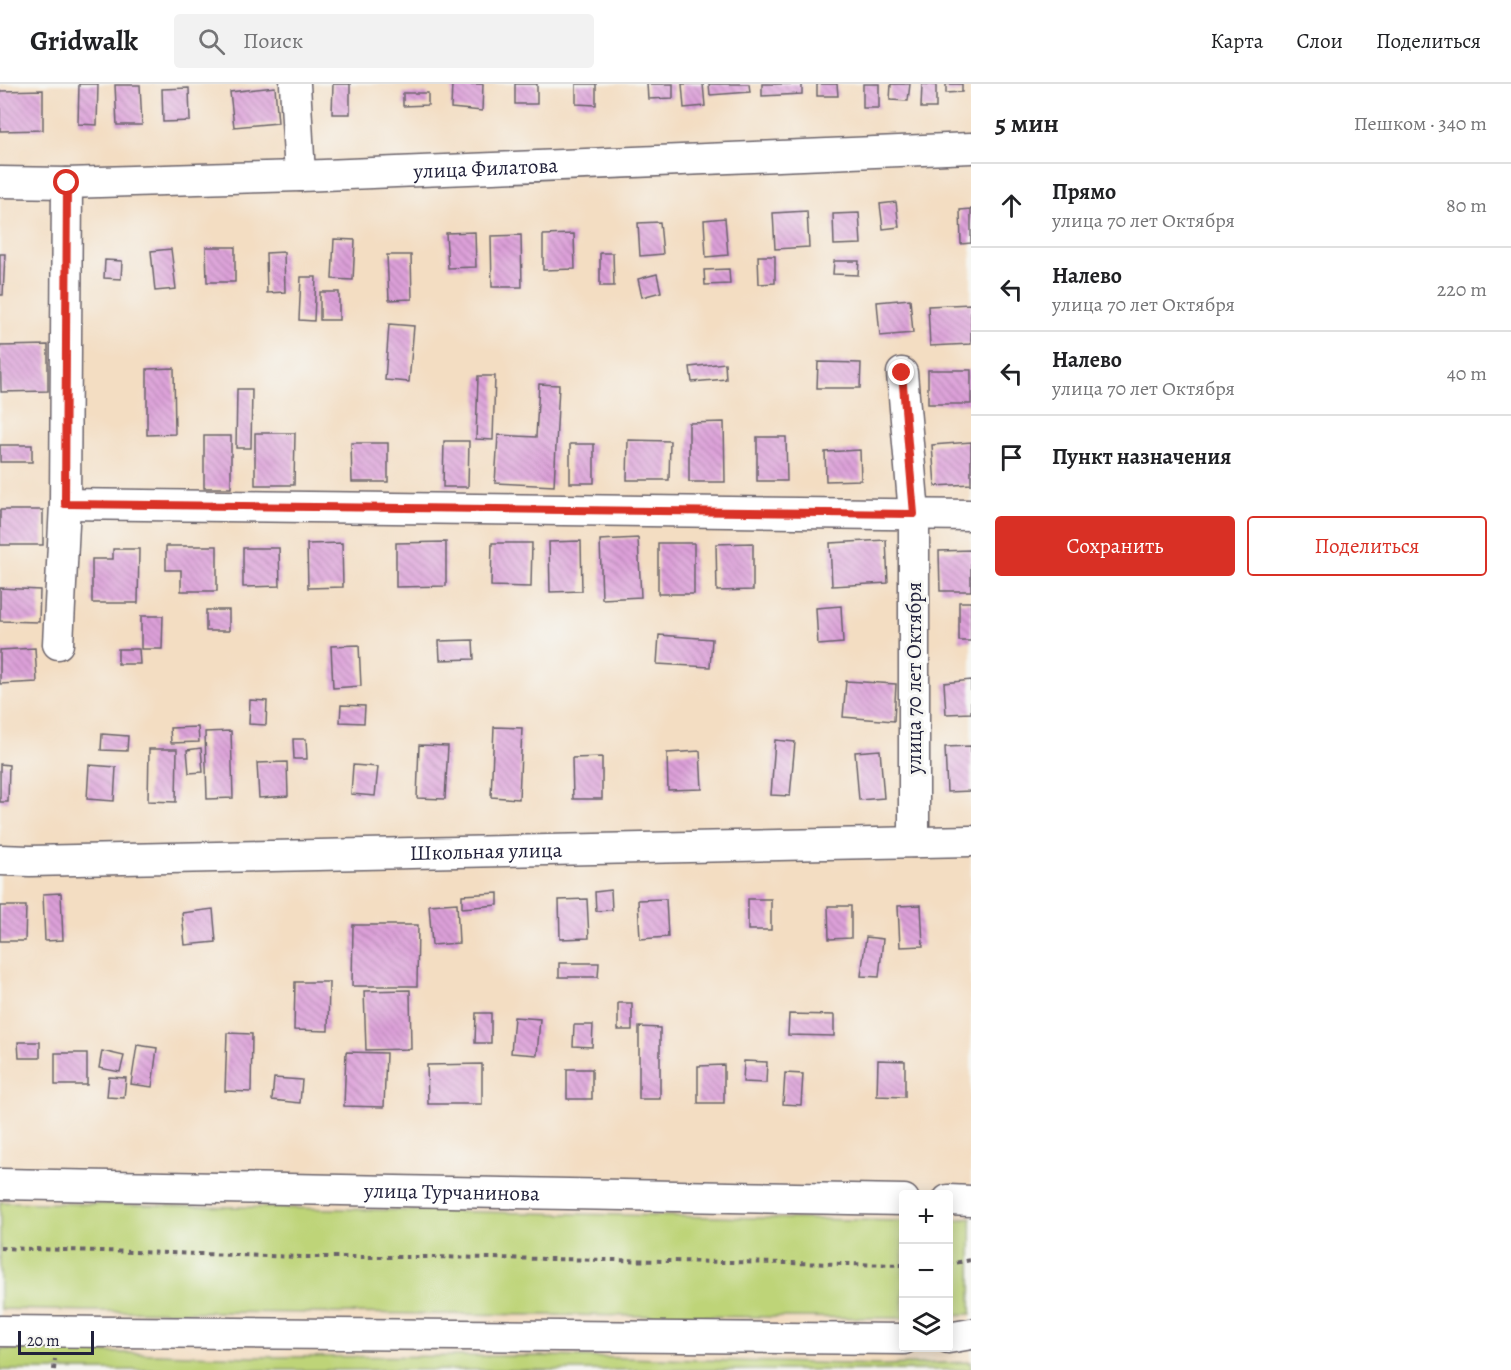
<!DOCTYPE html>
<html lang="ru">
<meta charset="utf-8">
<style>
:root{--surface:#fff;--page:#f2f2f2;--text:#202124;--muted:#757577;--line:#e0e0e0;--accent:#d93025}
body{margin:0;font-family:Alegreya,serif;background:var(--page);color:var(--text)}
.controls{position:absolute;right:18px;bottom:18px;display:grid;overflow:hidden;border-radius:6px;box-shadow:0 3px 15px #0003}
.controls button{width:54px;height:54px;display:grid;place-items:center;padding:0;border:0;border-bottom:2px solid var(--line);background:var(--surface);color:var(--text);font:30px sans-serif}
.scale{position:absolute;left:18px;bottom:15px;width:76px;box-sizing:border-box;padding-left:6px;border:3px solid #22223b;border-top:0;font-size:16px;line-height:21px;white-space:nowrap;color:#22223b;-webkit-text-stroke:4px #f6f6f2;paint-order:stroke}
.stop{position:absolute;width:18px;height:18px;margin:-14px;border:4px solid #d93025;border-radius:50%;background:#fff}
.stop.end{background:#d93025;border-color:#fff;box-shadow:0 2px 6px #0008}
.list{margin:0;padding:0;list-style:none}
h2{display:flex;justify-content:space-between;align-items:center;height:78px;margin:0;padding:0 24px;font-size:26px}
h2 small{font-size:20px;font-weight:400;color:var(--muted)}
.list li{display:grid;grid-template-columns:39px 1fr auto;gap:18px;align-items:center;box-sizing:border-box;height:84px;padding:0 24px;border-top:2px solid var(--line)}
.list b{display:block;font-size:22px;white-space:nowrap}
.list p{margin:0;font-size:20px;white-space:nowrap;color:var(--muted)}
.list em{font-size:20px;font-style:normal;color:var(--muted)}
.actions{display:flex;gap:12px;padding:18px 24px}
.actions a{flex:1;padding:14px 0;border:2px solid var(--accent);border-radius:6px;text-align:center;font-size:21px;color:var(--accent)}
.actions .main{background:var(--accent);color:#fff}
.icon{flex:none;width:33px;height:33px;fill:none;stroke:currentColor;stroke-width:2;stroke-linecap:round;stroke-linejoin:round}
.map{position:relative;flex:none;width:971px;height:1286px;overflow:hidden}
header{display:flex;align-items:center;gap:36px;box-sizing:border-box;height:84px;padding:0 30px;background:var(--surface);border-bottom:2px solid var(--line)}
header strong{font-size:28px}
nav{display:flex;gap:33px;margin-inline-start:auto;font-size:21px}
.search{width:420px;height:54px;background:var(--page);display:flex;align-items:center;gap:15px;box-sizing:border-box;padding:0 21px;border-radius:6px;color:var(--muted);font-size:22px}
main{display:flex}
aside{flex:1;background:var(--surface)}
.map>svg:first-child{display:block}
</style>
<header>
<strong>Gridwalk</strong>
<div class="search"><svg class="icon" aria-label="search" viewBox="0 0 24 24"><circle cx="10" cy="10" r="6"/><path d="M15 15l6 6"/></svg>Поиск</div>
<nav><a>Карта</a><a>Слои</a><a>Поделиться</a></nav>
</header>
<main>
<div class="map">
<svg width="971" height="1286" viewBox="0 0 971 1286">
<defs>
<pattern id="building-back-hatch" width="6" height="6" patternUnits="userSpaceOnUse" patternTransform="scale(1.5)"><rect width="6" height="6" fill="#dda0d9"/><path d="M-1 5l2 2M0 0l6 6M5-1l2 2" fill="none" stroke="#b382b1"/></pattern>
</defs>
<rect width="100%" height="100%" fill="#f6f6f2"/>
<filter id="ink" filterUnits="userSpaceOnUse"><feTurbulence type="fractalNoise" baseFrequency=".0167" numOctaves="2"/><feDisplacementMap in="SourceGraphic" scale="12" xChannelSelector="R" yChannelSelector="G"/><feConvolveMatrix kernelMatrix="1 2 1 2 8 2 1 2 1" color-interpolation-filters="sRGB"/></filter>
<filter id="wash" filterUnits="userSpaceOnUse"><feTurbulence type="fractalNoise" baseFrequency=".008" numOctaves="4" result="noise"/><feDisplacementMap in="SourceGraphic" scale="24" xChannelSelector="R" yChannelSelector="G"/><feGaussianBlur stdDeviation="1.35" result="paint"/><feColorMatrix in="noise" values="0 0 0 0 0 0 0 0 0 0 0 0 0 0 0 0 0 1.4 0 .05"/><feComposite in="paint" operator="in"/></filter>
<g filter="url(#wash)">
<rect width="100%" height="100%" fill="#f3ddc2"/>
<!-- park -->
<path fill="#bed478" stroke="#707b5a" stroke-width="1.5" d="M0 1118 903 1137V1234L93 1227 0 1225Z
M971 1134V1230L949 1231V1137Z
M0 1265 252 1273 548 1272 882 1281 971 1278V1286H0Z"/>
<g id="blocks">
<!-- building -->
<path fill="url(#building-back-hatch)" d="M79 0H98L97 41 78 40Z
M333 0H350V30H332Z
M452 0H483L482 27 451 24Z
M515 0H537V20H515Z
M576 0H596V21L576 20Z
M647 0H673V14L648 15Z
M682 0H703L705 22 684 24Z
M709 0H749L750 8 710 11Z
M762 0H802V10L762 12Z
M817 0H837L838 12H817Z
M863 0H879V24H863Z
M891 0H910L908 17 890 16Z
M922 0 936 1V24H921Z
M946 0H962V8L946 9Z
M115 1H140L142 41H117Z
M275 3 278 39 234 43 230 8Z
M189 4 190 37 163 38 162 5Z
M43 6V46L0 47V7Z
M403 9H428V21L403 22Z
M896 118 899 143 883 145 880 120Z
M971 125V159L961 160 960 126Z
M807 127 809 163 775 165 773 129Z
M859 129 861 160 834 161 833 130Z
M725 134 728 171 706 173 704 136Z
M660 138 663 170 640 172 638 139Z
M475 148 476 183 448 184 446 149Z
M574 150 575 185 543 186V151Z
M521 151 522 203H492L491 152Z
M334 155 355 156 353 196 332 195Z
M206 163H235V198H207Z
M171 165 176 205 155 207 151 167Z
M284 168 285 208 267 209 266 169Z
M600 169H613L614 202H600Z
M0 170H5L3 211H0Z
M387 171H411L412 215 389 216Z
M758 172H775V199L759 200Z
M105 176 122 177 121 195 104 194Z
M834 177H859L858 191 833 190Z
M729 185 730 200 705 201 704 186Z
M657 190 661 208 642 213 638 195Z
M301 193H316L314 237 299 236Z
M320 208H339V236H320Z
M910 215 913 249 880 252 877 218Z
M971 220V260L930 262 928 222Z
M389 240 414 242 409 298 385 296Z
M48 261V307L1 308 0 262Z
M818 278 861 279 860 304H817Z
M725 279 726 295 692 298 690 283Z
M174 284 175 350 147 351V285Z
M928 286H971V320H928Z
M478 292H495L493 356 476 355Z
M539 300 559 301 554 402 495 399 498 351 536 353Z
M237 305H252L251 364H236Z
M724 338 725 398H689V339Z
M255 349H295L294 401H255Z
M204 352H231V404H204Z
M757 353H786L787 397H757Z
M628 356 670 357 669 396H627Z
M444 357H469L468 403H443Z
M971 358V400L935 402 932 361Z
M351 359H388V398H352Z
M570 360H594V399H570Z
M0 361H32V378H0Z
M860 366 861 396 826 397 825 368Z
M0 426H43V461H0Z
M638 454 641 513 602 515 600 456Z
M886 456 888 499 832 502 830 459Z
M581 457 582 507 550 508 549 458Z
M446 458V502L396 503V459Z
M342 459 343 503 308 504 307 460Z
M492 459H532L531 503 491 502Z
M658 459H694V510H658Z
M753 459V506L717 507 716 460Z
M166 462H217V507H181V486H166Z
M243 464H279L280 502 243 503Z
M113 465H139L138 519H92V475H113Z
M971 466V507H940L939 467Z
M0 504 40 506 39 538 0 537Z
M959 518H971V557H959Z
M841 522 843 559 818 561 816 524Z
M206 526H229V547H206Z
M141 532H163L162 565H141Z
M659 551 712 555 710 583 657 580Z
M473 556 474 575 440 576 439 557Z
M359 561 361 602 333 604 331 562Z
M35 564 37 598 0 600V566Z
M118 565H139L140 580H118Z
M971 596V629L946 630 944 599Z
M846 597 896 600 894 637 843 633Z
M250 616 267 617 266 641 249 640Z
M341 621 365 622 364 639 340 638Z
M198 643 199 658 171 659 170 644Z
M494 643 522 644 519 715 491 713Z
M231 647 233 714 207 715 205 648Z
M102 650 128 652 127 667 101 666Z
M293 655H306L307 675H294Z
M775 656 795 658 790 712 771 711Z
M419 661 448 662 445 715 417 714Z
M971 662V707L947 708 945 663Z
M201 664 203 688 189 689 187 666Z
M149 665H177L176 718 148 717Z
M880 666 884 714 859 716 855 668Z
M700 667 702 705 668 706 667 669Z
M602 673V715H573L572 674Z
M287 678 288 712 259 714 257 679Z
M0 680 9 681 8 718H0Z
M89 681 116 683 114 717 87 715Z
M353 681 378 683 375 712 351 710Z
M611 806 612 826 596 827 595 808Z
M61 809 63 856 45 857 43 810Z
M498 809V821L462 824V811Z
M587 815 589 854 560 855 559 816Z
M666 815 668 853 640 855 638 816Z
M748 815H771V846H748Z
M457 819 459 859 432 861 429 821Z
M921 821 923 862 900 863 898 822Z
M0 822H26L25 857H0Z
M828 822H851V854L829 855Z
M213 825 216 858 185 861 182 829Z
M353 841H418L417 902H352Z
M866 853 883 855 879 893 861 892Z
M559 879H599L598 893H559Z
M295 898H329L328 947 294 946Z
M410 906 411 965 366 966 364 907Z
M618 919H632V946H618Z
M476 929H491V959H475Z
M789 930 834 931V952L788 951Z
M514 933 540 935 537 971 511 969Z
M574 941H593L592 963 573 962Z
M639 943 660 944V1015H639Z
M227 949 252 950 251 1008 225 1007Z
M18 958H40V974H19Z
M137 961 157 964 152 1003 131 1000Z
M102 967 124 972 120 988 99 984Z
M346 968 386 969 384 1023 344 1022Z
M55 969H87V1001H55Z
M878 976 905 977V1013L877 1012Z
M744 977 767 978 766 999 743 998Z
M482 980V1020H428L427 981Z
M724 981V1019H698V982Z
M567 985H592V1015H567Z
M785 989 803 990 801 1021 783 1020Z
M109 993 126 994 124 1014 107 1013Z
M274 994 302 996 300 1019 272 1016Z"/>
</g>
</g>
<g filter="url(#ink)">
<use href="#blocks" fill-opacity="0" stroke="#6b636a" stroke-width="1.5"/>
<g fill="none" stroke-linecap="round" stroke-linejoin="round">
<!-- minor casing -->
<g stroke="#6b636a" stroke-width="33">
<g id="minor">
<path d="M295 0 300 92"/>
<path id="s1" d="M0 98 67 99 300 92 971 64"/>
<path d="M67 99 65 420 971 431"/>
<path d="M902 289 914 430V758"/>
<path d="M58 560 65 420"/>
<path id="s2" d="M0 776 30 777 971 757"/>
<path id="s3" d="M0 1100 904 1116"/>
<path d="M948 1116 971 1117"/>
<path d="M0 1247 904 1255"/>
<path d="M948 1254 971 1250"/>
</g>
</g>
<!-- path -->
<path stroke="#6b636a" stroke-width="4" stroke-dasharray="4.5 4.5" stroke-linecap="butt" d="M0 1164 302 1173H432L904 1181
M948 1180 971 1176
M54 1286 55 1275"/>
<!-- minor -->
<use href="#minor" stroke="#fff" stroke-width="30"/>
</g>
</g>
<g fill="none" stroke-linecap="round" stroke-linejoin="round" filter="url(#ink)">
<!-- route -->
<path stroke="#d93025" stroke-width="8" d="M67 99 65 420 914 430 902 289"/>
</g>
<g text-anchor="middle" dominant-baseline="central" stroke-width="6" stroke-linejoin="round" paint-order="stroke">
<!-- street labels -->
<g font-size="21" fill="#22223b" stroke="#f6f6f2">
<text stroke="none"><textPath href="#s1" startOffset="486">улица Филатова</textPath></text>
<text transform="translate(914 594) rotate(-90)">улица 70 лет Октября</text>
<text stroke="none"><textPath href="#s2" startOffset="486">Школьная улица</textPath></text>
<text stroke="none"><textPath href="#s3" startOffset="452">улица Турчанинова</textPath></text>
</g>
</g>
</svg>
<div class="controls">
<button>+</button>
<button>−</button>
<button><svg class="icon" aria-label="layers" viewBox="0 0 24 24"><path d="M12 4l9 5-9 5-9-5zM3 14l9 5 9-5"/></svg></button>
</div>
<div class="scale">20 m</div>
<div class="stop" style="left:67px;top:99px"></div>
<div class="stop end" style="left:902px;top:289px"></div>
</div>
<aside>
<h2>5 мин<small>Пешком · 340 m</small></h2>
<ul class="list">
<li><svg class="icon" aria-label="ahead" viewBox="0 0 24 24"><path d="M12 20V5M6 11l6-6 6 6"/></svg><div><b>Прямо</b><p>улица 70 лет Октября</p></div><em>80 m</em></li>
<li><svg class="icon" aria-label="left" viewBox="0 0 24 24"><path d="M17 20v-9H6M10 6l-5 5 5 5"/></svg><div><b>Налево</b><p>улица 70 лет Октября</p></div><em>220 m</em></li>
<li><svg class="icon" aria-label="left" viewBox="0 0 24 24"><path d="M17 20v-9H6M10 6l-5 5 5 5"/></svg><div><b>Налево</b><p>улица 70 лет Октября</p></div><em>40 m</em></li>
<li><svg class="icon" aria-label="arrive" viewBox="0 0 24 24"><path d="M6 21V4h12l-3 4 3 4H6"/></svg><div><b>Пункт назначения</b></div></li>
</ul>
<div class="actions"><a class="main">Сохранить</a><a>Поделиться</a></div>
</aside>
</main>
